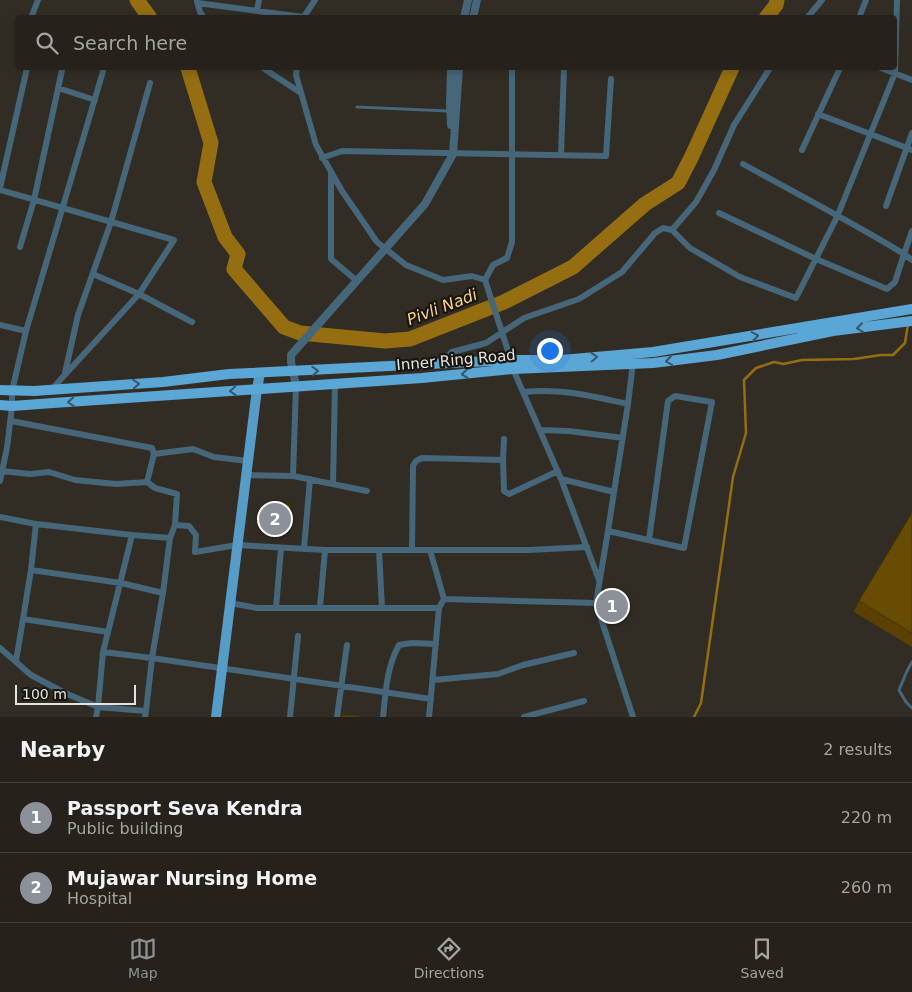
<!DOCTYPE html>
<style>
:root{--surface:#26221b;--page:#322f28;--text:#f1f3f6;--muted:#a4a4a3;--line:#423f3a;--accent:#8c9099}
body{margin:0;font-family:"DejaVu Sans",sans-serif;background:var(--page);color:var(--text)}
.scale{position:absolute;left:15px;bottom:12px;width:121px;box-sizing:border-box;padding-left:5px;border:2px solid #e6e3dd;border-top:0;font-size:14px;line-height:18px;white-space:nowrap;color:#e6e3dd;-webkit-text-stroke:4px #181612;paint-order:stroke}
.you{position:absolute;left:549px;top:350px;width:18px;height:18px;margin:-12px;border:4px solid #fff;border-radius:50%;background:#1a73e8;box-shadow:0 0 0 8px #1a73e833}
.badge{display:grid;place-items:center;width:32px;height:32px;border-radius:50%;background:var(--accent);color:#fff;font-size:16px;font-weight:700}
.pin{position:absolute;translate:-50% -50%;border:2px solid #fff;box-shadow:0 1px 5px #0006}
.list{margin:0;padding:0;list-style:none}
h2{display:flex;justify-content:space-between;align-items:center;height:65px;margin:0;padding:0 20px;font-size:21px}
h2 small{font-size:16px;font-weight:400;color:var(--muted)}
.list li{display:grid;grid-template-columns:32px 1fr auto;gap:15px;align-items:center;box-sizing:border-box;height:70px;padding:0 20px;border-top:1px solid var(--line)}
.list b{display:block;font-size:19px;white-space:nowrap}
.list p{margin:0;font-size:16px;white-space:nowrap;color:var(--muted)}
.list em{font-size:16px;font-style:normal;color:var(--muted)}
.icon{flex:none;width:28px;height:28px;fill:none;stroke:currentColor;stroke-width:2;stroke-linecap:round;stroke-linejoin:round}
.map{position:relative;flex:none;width:912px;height:717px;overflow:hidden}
.search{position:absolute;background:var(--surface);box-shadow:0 2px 8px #0003;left:15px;right:15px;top:15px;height:55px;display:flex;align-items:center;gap:12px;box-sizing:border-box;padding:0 18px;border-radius:5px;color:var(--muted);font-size:19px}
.sheet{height:205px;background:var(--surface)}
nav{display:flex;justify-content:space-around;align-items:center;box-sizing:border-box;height:70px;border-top:1px solid var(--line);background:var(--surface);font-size:14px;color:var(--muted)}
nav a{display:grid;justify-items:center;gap:2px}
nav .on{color:var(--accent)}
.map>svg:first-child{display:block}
</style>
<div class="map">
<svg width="912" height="717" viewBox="0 0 912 717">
<rect width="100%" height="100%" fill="#322d24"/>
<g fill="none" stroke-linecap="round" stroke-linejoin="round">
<!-- stream -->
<path stroke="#956e12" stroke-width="2.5" d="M694 717 701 703 733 477 746 433 744 380 756 368 774 362 783 364 802 360 854 359 881 355H893L905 343 908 324"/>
<!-- river -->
<path stroke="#956e12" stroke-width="15" d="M137 0 150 18
M766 18 776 5 777 0
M188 68 211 143 204 182 225 237 238 254 234 269 284 327 300 333 385 341 410 339 504 302 573 267 645 204 678 183 691 158 732 68"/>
<!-- service -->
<path stroke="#46667a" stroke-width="3" d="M357 107 448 111
M912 662 907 671 899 690 906 702 912 708"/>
<!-- minor -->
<path stroke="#46667a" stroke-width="6" d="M197 1 200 12 204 18
M198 3 303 17
M257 10 259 0
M31 18 38 0
M303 18 315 0
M807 18 822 0
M859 18 866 0
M263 68 301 93
M297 68 296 75 316 145 342 191 377 242 406 265 443 280 472 276 485 280
M881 68 912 80
M58 88 95 100
M818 114 912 150
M802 150 840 68
M561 155 564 68
M322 158 342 151 606 156 611 79
M743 164C797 194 852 222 904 254L912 231
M331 173V259L357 281
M0 188 27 68
M0 190 174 240 139 294 51 390
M886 206 912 133
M719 213 816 259 887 289 895 282 904 254 912 260
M672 230 696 202 714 170 734 125 770 68
M20 247 34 200 62 70
M93 274 139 294 192 322
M0 325 26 331
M511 360 485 280 493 265 507 258 512 242V68
M439 364 452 352 486 343 524 318 579 299 622 272 655 233 663 228 672 230 690 248 740 277 796 298 837 217 895 73 897 0
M513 369 561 479 599 580
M65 373 78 315 111 222 150 83
M296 386 293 476 367 491
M523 392C562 388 591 396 628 404
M11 421 152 448 154 454
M540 430 569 431 623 438
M503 460 504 491 509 494 558 471
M2 471 30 474 49 472 75 480 116 484 147 482 154 454 193 449 214 457 248 461
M246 475 293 476
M561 479 614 492 608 531
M0 481 7 448 12 406V391L26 331 104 68
M147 482 155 488 177 494 175 525 189 526 196 535 195 552 237 545 325 550H529L587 547
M333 484 335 383
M614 492 628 404 633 362
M0 517 36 524
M170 538 175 525
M304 549 310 479
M379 550 382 608
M412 550 413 466 416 461 422 458 503 460 504 439
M430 550 444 599
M31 570 36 524 132 535
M230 603 257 608H439
M320 607 325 550
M276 608 281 548
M23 619 31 570 121 583 163 593
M108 632 132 535 170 538 163 593 152 658 431 699
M0 648 31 675 65 693 98 707 96 717
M16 661 23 619 108 632 103 652
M433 680 498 674 523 665 574 653
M145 717 146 711 98 707 103 652 152 658 146 711
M290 717 298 636
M337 717 347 645
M383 717C386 691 386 669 399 645L412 643 436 644
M429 717 439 608 444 599 596 603
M524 717 584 701
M633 717 596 603 608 531 684 548 712 402 675 396 668 401 649 540"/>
<!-- tertiary -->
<path stroke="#46667a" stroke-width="8" d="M464 18 468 0
M473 18 477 0
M451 125 450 105 451 68
M296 386 291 362V355L425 204 453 154 459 68"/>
<!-- primary -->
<path stroke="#579cc6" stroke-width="10" d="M216 717 257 389 260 373"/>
<!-- trunk -->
<path stroke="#5aa6d5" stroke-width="10" d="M0 390 34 391 163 382 229 374 511 360H561L653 352 912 309
M0 405 12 406 53 403 422 378 513 369 653 363 717 355 833 331 912 321"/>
</g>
<!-- wall -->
<path fill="#5a4103" d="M269 504 288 521 285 529 265 528 266 512Z
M912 513V647L854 612 859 601Z"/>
<!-- shaded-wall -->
<path fill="#4a3502" d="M268 519 288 521 285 529 265 528Z"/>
<!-- building -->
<path fill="#694c03" stroke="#4a3502" d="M269 504 290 505 288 521 268 519Z
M912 513V633L859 601Z
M342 715 359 716V717H342Z"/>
<!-- one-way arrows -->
<defs><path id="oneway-chevron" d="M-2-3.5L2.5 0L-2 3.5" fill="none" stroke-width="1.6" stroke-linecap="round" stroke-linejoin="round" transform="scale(1.25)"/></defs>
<g stroke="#36576a">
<use href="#oneway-chevron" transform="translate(860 328) rotate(172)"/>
<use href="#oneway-chevron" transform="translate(755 336) rotate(-10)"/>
<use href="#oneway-chevron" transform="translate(594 357) rotate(-4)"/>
<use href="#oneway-chevron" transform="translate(669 361) rotate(172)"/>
<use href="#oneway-chevron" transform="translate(315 371) rotate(-3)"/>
<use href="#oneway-chevron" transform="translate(465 374) rotate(174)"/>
<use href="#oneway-chevron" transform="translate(136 384) rotate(-4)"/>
<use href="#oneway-chevron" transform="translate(233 391) rotate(176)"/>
<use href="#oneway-chevron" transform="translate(71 402) rotate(176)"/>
</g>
<g text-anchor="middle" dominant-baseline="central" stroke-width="4.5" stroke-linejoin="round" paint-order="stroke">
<!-- street labels -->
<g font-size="15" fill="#e6e3dd" stroke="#181612">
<text transform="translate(456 360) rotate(-5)">Inner Ring Road</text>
</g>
<!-- water labels -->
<g font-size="16" font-style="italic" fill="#fdd280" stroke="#181612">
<text transform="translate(442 307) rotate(-21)">Pivli Nadi</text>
</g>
</g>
</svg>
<div class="scale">100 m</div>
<div class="you"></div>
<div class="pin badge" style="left:612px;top:606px">1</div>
<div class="pin badge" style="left:275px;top:519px">2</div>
<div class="search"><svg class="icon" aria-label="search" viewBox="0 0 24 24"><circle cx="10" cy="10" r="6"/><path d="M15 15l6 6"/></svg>Search here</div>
</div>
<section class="sheet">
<h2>Nearby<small>2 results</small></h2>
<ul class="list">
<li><span class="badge">1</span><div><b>Passport Seva Kendra</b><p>Public building</p></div><em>220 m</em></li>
<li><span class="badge">2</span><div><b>Mujawar Nursing Home</b><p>Hospital</p></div><em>260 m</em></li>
</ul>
</section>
<nav>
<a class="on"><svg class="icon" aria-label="map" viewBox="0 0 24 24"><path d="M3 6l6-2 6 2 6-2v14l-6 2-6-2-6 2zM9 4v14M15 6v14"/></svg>Map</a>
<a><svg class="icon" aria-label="directions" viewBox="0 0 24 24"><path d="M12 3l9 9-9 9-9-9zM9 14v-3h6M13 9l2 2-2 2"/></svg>Directions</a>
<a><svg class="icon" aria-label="saved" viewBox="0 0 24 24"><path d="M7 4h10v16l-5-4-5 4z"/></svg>Saved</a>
</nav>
